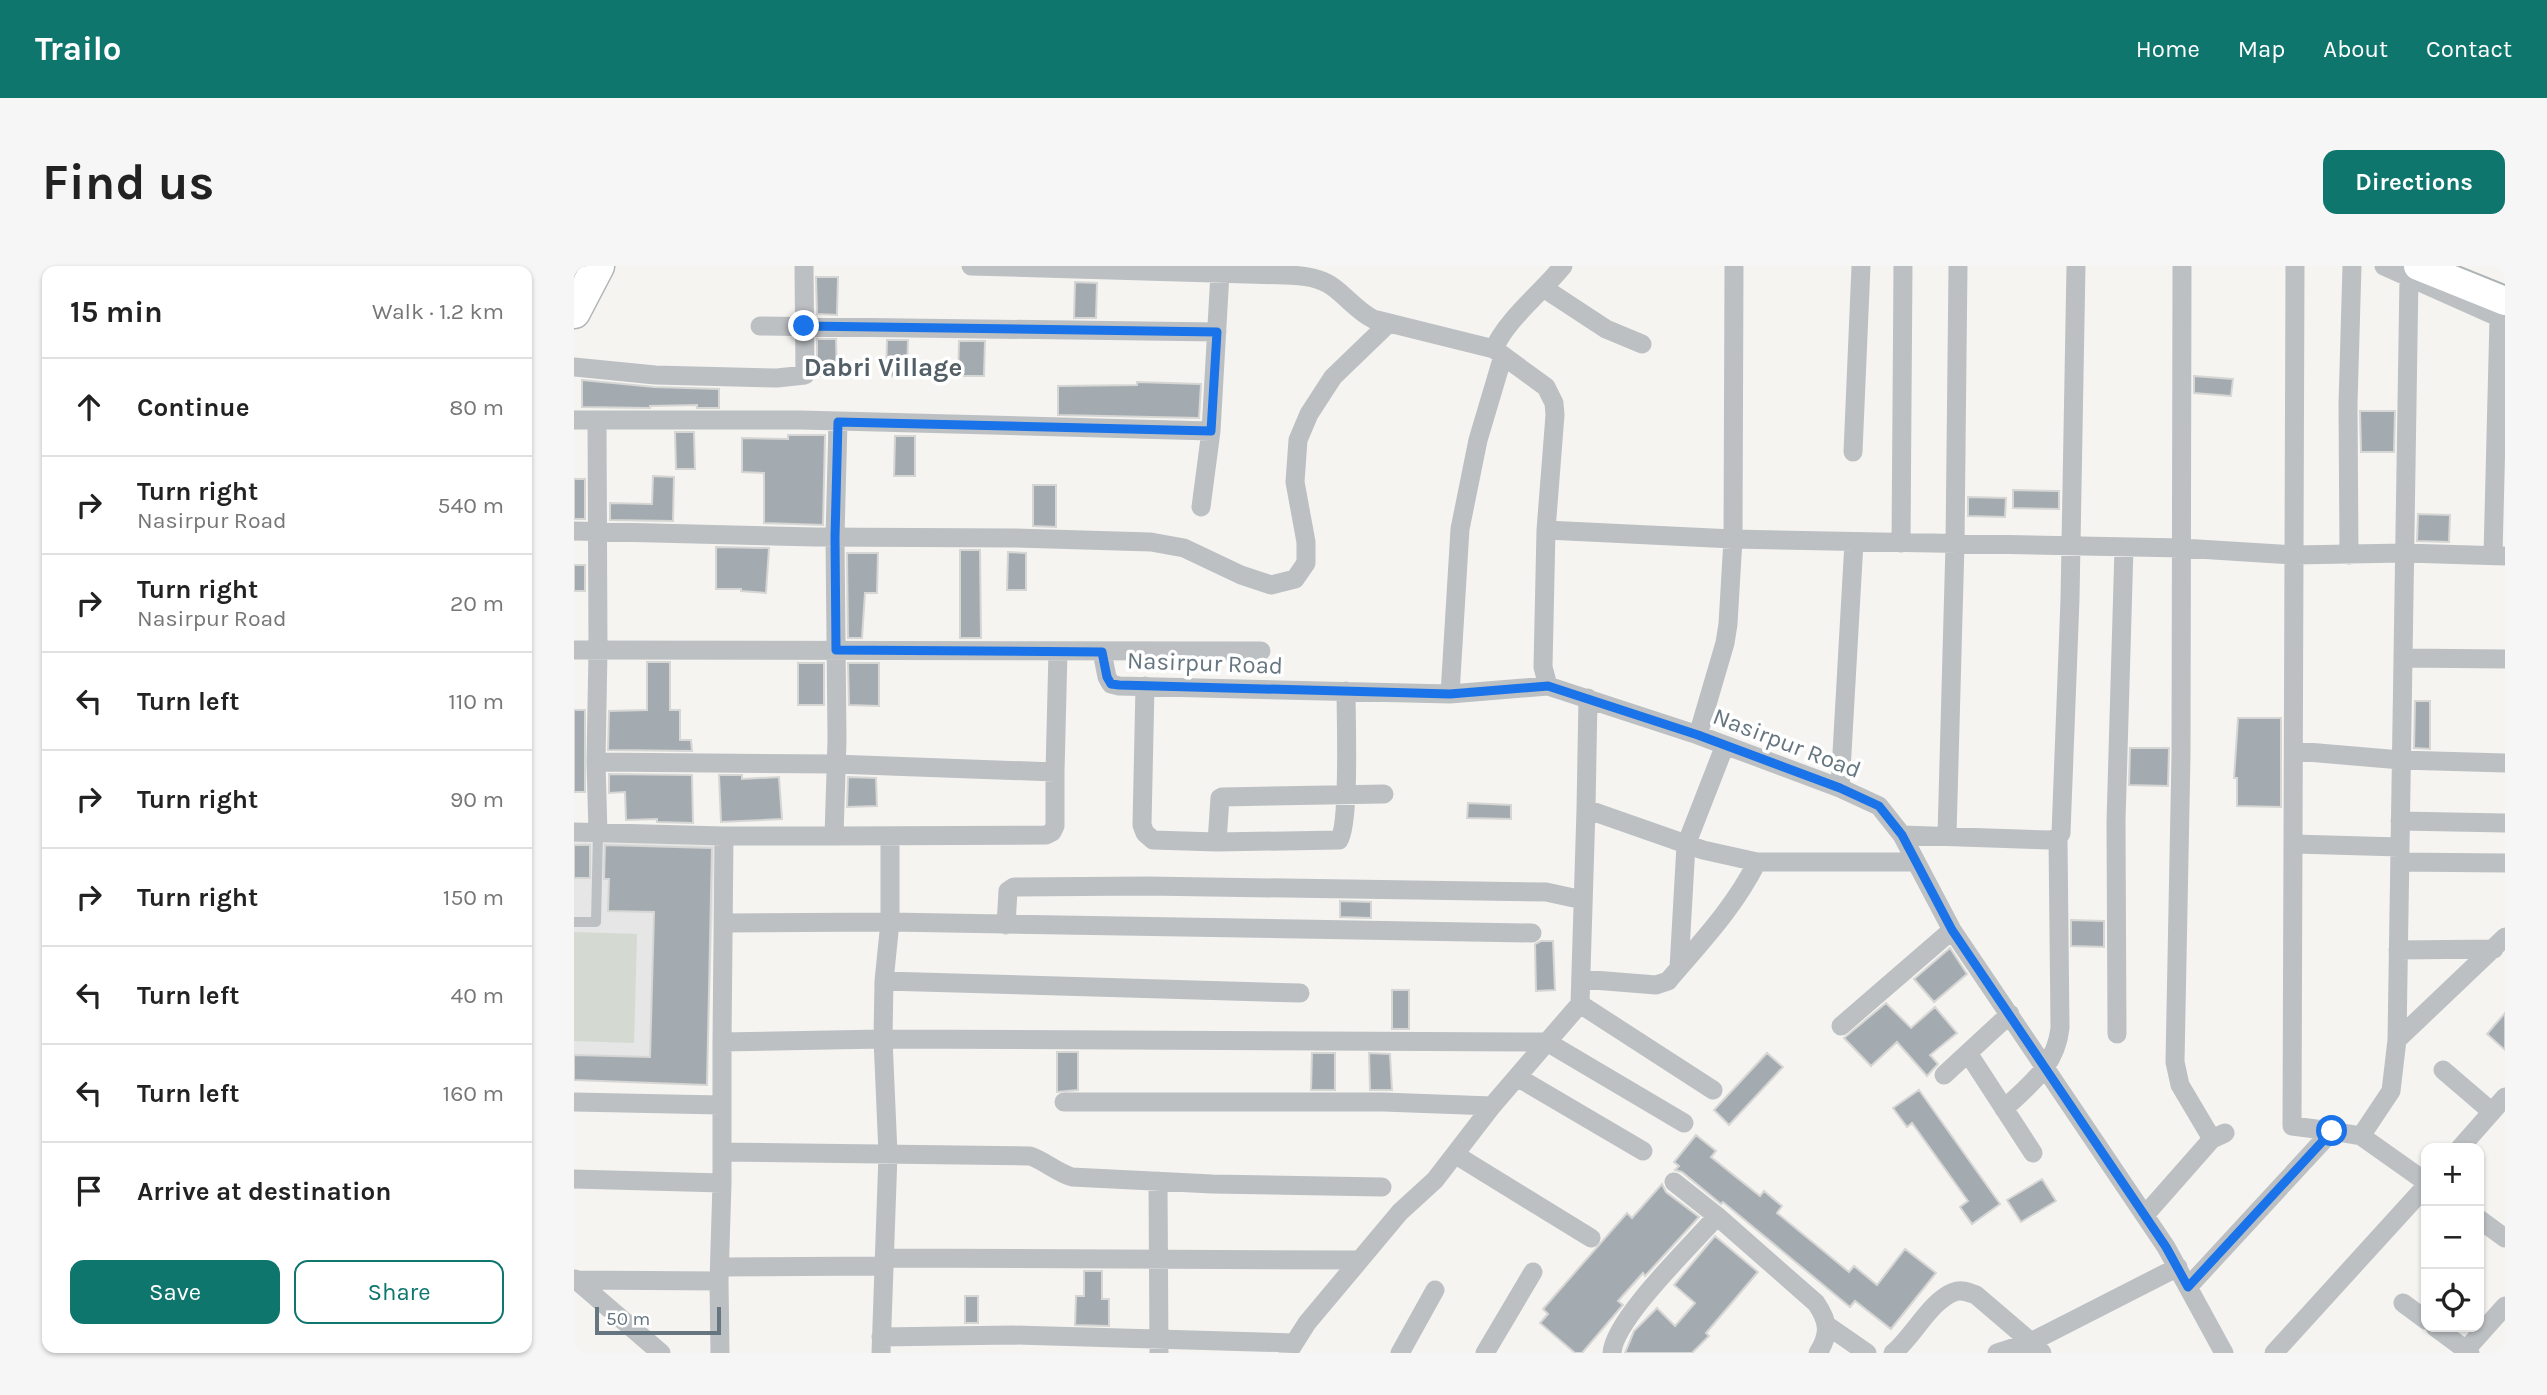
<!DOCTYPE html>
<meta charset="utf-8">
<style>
:root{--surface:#fff;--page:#f6f6f6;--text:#222;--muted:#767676;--line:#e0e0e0;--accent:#0f766e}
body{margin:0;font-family:Karla,sans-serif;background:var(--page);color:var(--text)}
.controls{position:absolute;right:21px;bottom:21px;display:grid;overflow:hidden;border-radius:14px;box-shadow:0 2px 5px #0004}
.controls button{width:63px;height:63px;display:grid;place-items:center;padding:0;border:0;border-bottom:2px solid var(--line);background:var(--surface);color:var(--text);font:35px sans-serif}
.scale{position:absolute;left:21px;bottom:18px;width:126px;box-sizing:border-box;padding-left:7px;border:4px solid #667680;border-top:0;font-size:19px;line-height:24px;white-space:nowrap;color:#667680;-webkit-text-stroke:5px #fff;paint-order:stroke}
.stop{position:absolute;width:21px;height:21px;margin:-16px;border:5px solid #1a73e8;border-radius:50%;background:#fff}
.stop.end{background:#1a73e8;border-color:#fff;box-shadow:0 2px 7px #0008}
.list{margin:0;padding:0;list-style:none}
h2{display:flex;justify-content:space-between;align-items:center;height:91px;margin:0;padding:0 28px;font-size:30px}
h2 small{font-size:23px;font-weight:400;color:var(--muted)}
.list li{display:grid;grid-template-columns:46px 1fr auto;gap:21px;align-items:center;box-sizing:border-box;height:98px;padding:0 28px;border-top:2px solid var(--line)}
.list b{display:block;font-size:26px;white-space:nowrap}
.list p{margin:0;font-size:23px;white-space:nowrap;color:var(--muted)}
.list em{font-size:23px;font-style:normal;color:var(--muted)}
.actions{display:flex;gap:14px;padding:21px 28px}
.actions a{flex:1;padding:16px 0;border:2px solid var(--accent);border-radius:14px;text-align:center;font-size:24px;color:var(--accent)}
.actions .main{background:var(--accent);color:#fff}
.icon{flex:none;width:38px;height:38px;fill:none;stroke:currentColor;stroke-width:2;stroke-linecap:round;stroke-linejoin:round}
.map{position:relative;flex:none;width:1931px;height:1087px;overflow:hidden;border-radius:14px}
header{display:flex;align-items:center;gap:42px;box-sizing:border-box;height:98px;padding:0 35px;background:var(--accent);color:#fff}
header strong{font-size:33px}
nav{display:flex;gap:38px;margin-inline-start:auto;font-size:24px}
.intro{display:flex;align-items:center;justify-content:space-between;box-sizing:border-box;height:168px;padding:0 42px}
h1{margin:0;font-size:49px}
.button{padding:18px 32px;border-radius:14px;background:var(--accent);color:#fff;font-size:24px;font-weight:700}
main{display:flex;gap:42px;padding:0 42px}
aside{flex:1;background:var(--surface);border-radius:14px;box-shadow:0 2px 5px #0004}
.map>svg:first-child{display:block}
</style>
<header>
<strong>Trailo</strong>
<nav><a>Home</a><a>Map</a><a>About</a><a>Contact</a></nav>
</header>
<div class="intro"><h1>Find us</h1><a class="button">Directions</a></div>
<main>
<aside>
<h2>15 min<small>Walk · 1.2 km</small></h2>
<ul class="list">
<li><svg class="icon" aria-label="ahead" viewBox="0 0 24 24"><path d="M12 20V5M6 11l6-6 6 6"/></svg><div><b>Continue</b></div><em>80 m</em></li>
<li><svg class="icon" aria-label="right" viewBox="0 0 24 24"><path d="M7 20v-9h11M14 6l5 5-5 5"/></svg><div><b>Turn right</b><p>Nasirpur Road</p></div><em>540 m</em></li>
<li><svg class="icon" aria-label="right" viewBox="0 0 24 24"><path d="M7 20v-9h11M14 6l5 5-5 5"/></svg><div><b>Turn right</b><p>Nasirpur Road</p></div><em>20 m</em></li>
<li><svg class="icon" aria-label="left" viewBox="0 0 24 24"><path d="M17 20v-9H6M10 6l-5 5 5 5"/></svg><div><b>Turn left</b></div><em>110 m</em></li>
<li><svg class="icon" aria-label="right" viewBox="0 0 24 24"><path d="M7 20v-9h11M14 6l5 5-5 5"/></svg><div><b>Turn right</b></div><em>90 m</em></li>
<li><svg class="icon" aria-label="right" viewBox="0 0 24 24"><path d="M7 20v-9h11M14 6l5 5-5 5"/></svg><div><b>Turn right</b></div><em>150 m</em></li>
<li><svg class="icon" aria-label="left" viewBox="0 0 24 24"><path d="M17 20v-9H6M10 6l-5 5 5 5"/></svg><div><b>Turn left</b></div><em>40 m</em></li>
<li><svg class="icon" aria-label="left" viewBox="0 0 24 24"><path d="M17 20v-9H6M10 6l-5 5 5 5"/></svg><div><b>Turn left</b></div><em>160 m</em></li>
<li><svg class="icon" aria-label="arrive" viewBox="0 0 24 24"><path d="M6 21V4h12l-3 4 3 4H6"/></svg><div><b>Arrive at destination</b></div></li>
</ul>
<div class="actions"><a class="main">Save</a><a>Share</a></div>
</aside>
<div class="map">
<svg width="1931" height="1087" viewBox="0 0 1931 1087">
<rect width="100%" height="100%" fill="#f5f4f1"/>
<!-- built -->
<path fill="#e5e6e5" d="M0 575 141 579 133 819 0 814Z"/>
<!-- green -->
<path fill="#d4d9d1" d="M0 666 63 668 60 777 0 775Z"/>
<!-- building -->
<path fill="#a4abb0" stroke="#d6d6d4" stroke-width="2" d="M242 11H264L263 49 243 48Z
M501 16 523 17 522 52H500Z
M243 73H262L263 110H243Z
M313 74H334L333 111 312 110Z
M385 75H411L410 110H384Z
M1620 110 1659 113 1657 130 1620 127Z
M8 114 80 121 145 123V142H123V139L76 140V142L8 141Z
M563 116 627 118 625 152 484 149V120L563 119Z
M1786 145H1821L1820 186H1787Z
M101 166H120L121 203H102Z
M214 169H251L249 259 190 257V207L168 206V172L214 173Z
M321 170H341V210H320Z
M79 210 100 211 99 255 36 254V237L78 238Z
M0 213H11V253H0Z
M459 219H482V261L459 260Z
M1439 224 1485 225V243L1439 242Z
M1394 231 1432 232 1431 251 1394 250Z
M1844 248 1876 249 1875 276 1843 275Z
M142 281 195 282 192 327 167 325V323H142Z
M386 284H406L407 372H386Z
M434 286 452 287V324H433Z
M273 287H304L303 327H291L288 372H274Z
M0 299H11V325H0Z
M73 396H96V444H106V474H117L118 485 34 484 35 445 73 444Z
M224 397H250V439H224Z
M274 397H305V440L275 439Z
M1841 435H1856V483L1840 482Z
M0 444H11V526H0Z
M1664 452H1707V541L1663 540V512H1660Z
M1556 482H1595L1594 520 1555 519Z
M35 508 118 509 119 557 83 556V553L52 554 51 526 35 527Z
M145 509H168V513L205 511 208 553 147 556Z
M274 511 302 512 303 540 273 541Z
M894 537 937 539V553L893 552Z
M0 579H16V612H0Z
M31 579 138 582 133 819 0 814V789L76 791 80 646 34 645 35 613H30Z
M766 635 797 636V652L766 651Z
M1497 654 1530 655V681L1497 680Z
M967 675H979L981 724 962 725 961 678Z
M1376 682 1393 708 1360 736 1340 713Z
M818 724H835V763H818Z
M1312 737 1337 762 1361 741 1383 767 1356 789 1364 798 1353 810 1323 776 1297 800 1270 772Z
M1931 747V784L1913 768Z
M483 786H504V824L483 826Z
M738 787H761V824H737Z
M795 787 816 788 818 824H796Z
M1193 787 1209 801 1155 859 1140 844Z
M1345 824 1426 938 1398 958 1386 941 1394 935 1338 857 1333 861 1319 842Z
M1122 869 1142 885 1137 891 1186 930 1190 925 1208 940 1203 947 1275 1006 1280 1000 1303 1019 1331 983 1362 1007 1317 1063 1281 1035 1276 1041 1149 936 1147 938 1108 906 1101 904 1105 900 1100 896Z
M1468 913 1482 935 1447 956 1433 934Z
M1088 918 1092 926 1125 951 1071 1010 1069 1007 1044 1035 1049 1039 1008 1087H1001L966 1057 974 1048 969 1043 1053 947 1058 952Z
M1141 970 1184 1006 1132 1067 1135 1070 1118 1087H1051L1060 1065 1083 1042 1101 1060 1121 1037 1100 1019Z
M510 1005H528V1033H535V1060L501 1059 502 1030H510Z
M391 1030H404V1057H391Z"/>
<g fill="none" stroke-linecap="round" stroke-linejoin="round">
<!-- secondary casing -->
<g stroke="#aeb4b8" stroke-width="32">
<path id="secondary" d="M1844 0 1931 35"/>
</g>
<!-- primary casing -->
<g stroke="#b0b4b7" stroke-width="35">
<path id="primary" d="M0 46 24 0"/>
</g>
<!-- lane -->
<path stroke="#bcc0c3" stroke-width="10" d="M0 656H22L24 567"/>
<!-- street -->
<path stroke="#bcc0c3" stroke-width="19" d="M397 0 710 9C726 9 746 11 759 21 773 31 783 45 799 53L920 83 972 121 980 137 981 149 972 264 969 401 974 420
M1608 0 1607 489 1601 796 1606 819 1638 873
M1721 0 1718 860 1758 865
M1810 0 1931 54
M971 23 1032 63 1068 78
M186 60 643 66
M920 83C932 54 968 26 989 0
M0 101 81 109 203 112 231 109 230 0
M0 154H227L637 165
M23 154 24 384 22 496 24 567
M1279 186 1287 0
M627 241 637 165 646 7
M972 264 1159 273 1608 282 1720 289 1831 287 1931 290
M0 265 241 271 440 272 577 276 610 282 667 309 697 319 721 313 732 297V276L721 216 724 174 735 148 759 111 815 57
M1327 277 1329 0
M1775 289 1774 138 1778 0
M1919 289 1925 52
M0 384 687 385
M528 386 533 411 537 418 545 420 876 428 974 420 1124 469 1266 522 1305 540 1328 569 1378 664 1592 981 1650 1087
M1829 392 1931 393
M571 420 568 559 571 567 579 574 643 576 765 574C776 558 772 451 772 425
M876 428 886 263 904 174 929 90
M1124 469 1151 377 1154 358 1159 273 1160 0
M1721 485 1827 494 1931 497
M22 496 261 498 481 506V560L478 566 472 569 260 570 263 474 261 271 264 156
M481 506 484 385
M1266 522 1280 276
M1012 543 1014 432
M1826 555 1931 557
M0 566 150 570H260
M1328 569 1476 574 1484 572 1487 567 1496 333 1502 0
M1373 569 1381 278 1384 0
M316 571V656L310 715 309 773 973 776 918 840 861 914 826 946 733 1057 714 1087
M643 576 646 532 648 531 810 528
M1720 578 1826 581
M1826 596 1931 597
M150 657 316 656 958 667
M432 659 434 625 440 621 573 620 972 626 1009 634
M1824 684 1920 683
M1105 702 1112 579 1151 479
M1007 713 1082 719 1094 715C1127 676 1160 642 1183 596
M310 715 726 727
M1006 738 1012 543 1129 584 1183 596H1341
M1267 760 1378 664
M1543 768 1542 555 1550 282
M1823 774 1931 671
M148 776 150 570
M1394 787 1459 887
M1869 804 1918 846
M1370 809 1436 748
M943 811 1069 885
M0 836 147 839
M490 836H809L918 840
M1430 843C1456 818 1482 800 1486 762L1484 572
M1110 857 973 776 1006 738 1139 824
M1787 870 1817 825 1823 774 1835 11
M1886 882 1931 831
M148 886 456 890C471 895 482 906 498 911L638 918 808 921
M882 889 1017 972
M0 913 148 917
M584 915 585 1087
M1100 916 1143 950 1242 1037C1255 1056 1256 1068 1244 1087
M1571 949 1638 873 1651 867
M1905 953 1931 972
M310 992 785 994
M146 1001 310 1000
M1 1013 87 1087
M0 1014 145 1015
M1614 1021 1758 865 1787 870 1852 916
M1829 1037 1852 1054
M1254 1060 1293 1087
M1861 1061 1896 1087
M307 1071 438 1069 720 1077
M146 1087 145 1015 148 917V776L309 773 314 888 307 1087
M826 1087 861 1024
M911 1087 959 1006
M1038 1087C1040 1053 1119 978 1143 950
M1319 1087C1339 1071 1356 1035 1380 1026 1387 1023 1394 1026 1402 1029L1457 1076
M1423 1087 1457 1076
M1468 1087 1457 1076 1604 1001
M1700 1087 1852 920
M1889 1087 1931 1040"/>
<!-- secondary -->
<use href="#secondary" stroke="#fff" stroke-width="28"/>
<!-- primary -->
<use href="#primary" stroke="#fff" stroke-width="32"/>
</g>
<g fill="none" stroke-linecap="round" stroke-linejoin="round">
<!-- route -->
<path stroke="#1a73e8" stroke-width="9" d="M230 60 643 66 637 165 264 156 261 271 262 384 528 386 533 411 537 418 545 419 876 428 974 420 1124 469 1266 522 1305 540 1328 569 1378 664 1592 981 1614 1021 1758 865"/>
</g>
<g text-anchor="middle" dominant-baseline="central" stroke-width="7" stroke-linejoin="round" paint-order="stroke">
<!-- street labels -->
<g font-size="24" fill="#667680" stroke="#fff">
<text transform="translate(631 397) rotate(2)">Nasirpur Road</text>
<text transform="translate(1213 477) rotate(21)">Nasirpur Road</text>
</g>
<!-- neighbourhood labels -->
<g font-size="26" font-weight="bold" fill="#535f66" stroke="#fff">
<text x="309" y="101">Dabri Village</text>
</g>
</g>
</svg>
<div class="controls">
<button>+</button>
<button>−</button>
<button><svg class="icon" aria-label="locate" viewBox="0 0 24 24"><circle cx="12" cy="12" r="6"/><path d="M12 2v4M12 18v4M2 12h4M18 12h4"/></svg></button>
</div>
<div class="scale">50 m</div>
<div class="stop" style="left:1758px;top:865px"></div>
<div class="stop end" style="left:230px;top:60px"></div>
</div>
</main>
